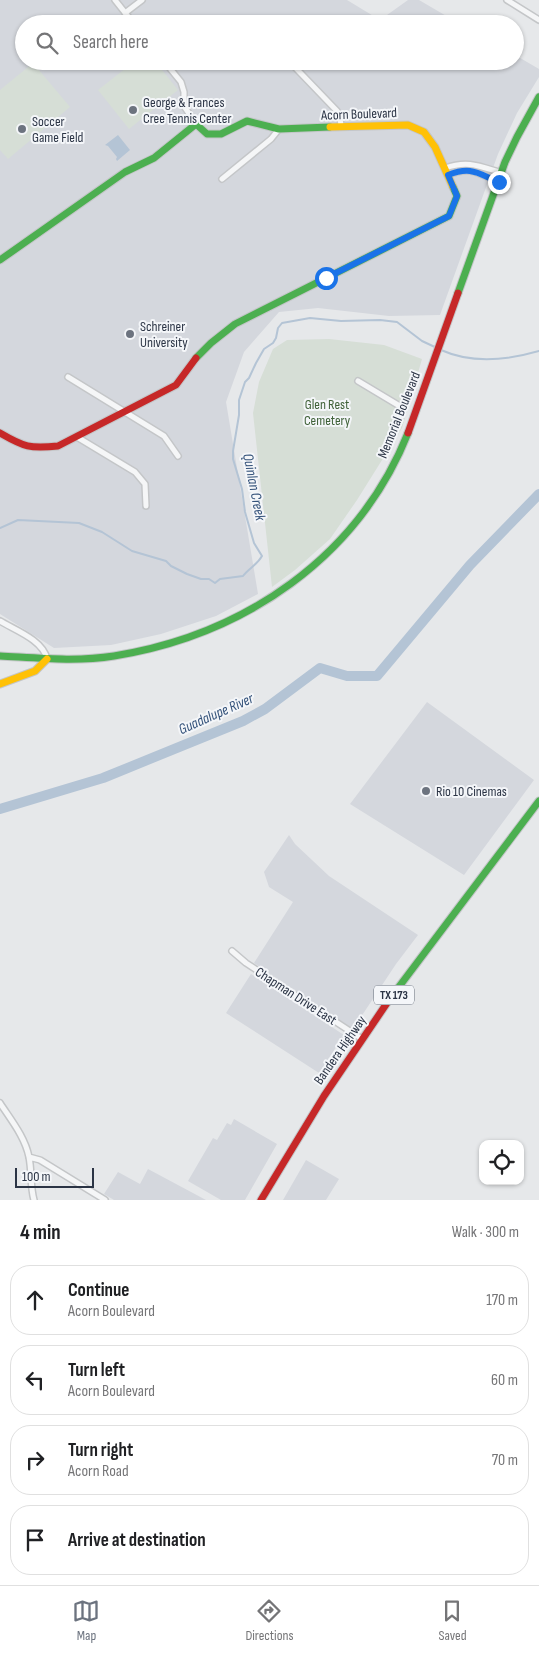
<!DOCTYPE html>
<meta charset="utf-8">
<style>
:root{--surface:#fff;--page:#f6f6f6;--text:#202124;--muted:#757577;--line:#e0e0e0;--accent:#6c737f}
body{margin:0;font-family:"Sofia Sans Condensed",sans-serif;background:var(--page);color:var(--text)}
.controls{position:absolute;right:15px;bottom:15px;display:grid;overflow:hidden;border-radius:10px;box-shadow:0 1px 4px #0004}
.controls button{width:45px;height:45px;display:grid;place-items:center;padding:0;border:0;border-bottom:1px solid var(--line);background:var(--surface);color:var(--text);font:25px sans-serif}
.scale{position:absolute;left:15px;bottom:12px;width:79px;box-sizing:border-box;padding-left:5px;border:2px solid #2b3445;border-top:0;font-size:14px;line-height:18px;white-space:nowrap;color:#2b3445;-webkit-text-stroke:4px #f4f6f9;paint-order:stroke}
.stop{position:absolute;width:15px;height:15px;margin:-11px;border:4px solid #1a73e8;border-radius:50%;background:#fff}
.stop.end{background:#1a73e8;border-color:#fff;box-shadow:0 1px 5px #0008}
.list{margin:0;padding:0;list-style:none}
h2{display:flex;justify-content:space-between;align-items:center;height:65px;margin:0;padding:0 20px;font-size:21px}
h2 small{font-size:16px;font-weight:400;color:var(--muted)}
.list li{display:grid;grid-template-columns:32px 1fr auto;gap:15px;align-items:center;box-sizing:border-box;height:70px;margin:0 10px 10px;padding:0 10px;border:1px solid var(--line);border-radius:20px}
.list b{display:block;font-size:19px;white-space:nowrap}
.list p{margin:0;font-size:16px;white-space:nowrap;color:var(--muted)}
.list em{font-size:16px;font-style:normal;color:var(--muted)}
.icon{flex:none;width:28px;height:28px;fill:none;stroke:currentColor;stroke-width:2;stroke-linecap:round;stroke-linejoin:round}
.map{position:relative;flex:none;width:539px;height:1200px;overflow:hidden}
.search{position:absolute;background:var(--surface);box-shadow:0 1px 4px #0004;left:15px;right:15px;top:15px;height:55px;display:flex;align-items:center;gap:12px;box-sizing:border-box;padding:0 18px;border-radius:28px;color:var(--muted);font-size:19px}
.sheet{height:385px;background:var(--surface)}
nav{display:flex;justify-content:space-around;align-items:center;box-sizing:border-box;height:70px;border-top:1px solid var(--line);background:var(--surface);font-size:14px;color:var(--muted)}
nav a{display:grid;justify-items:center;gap:2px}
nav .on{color:var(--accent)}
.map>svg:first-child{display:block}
</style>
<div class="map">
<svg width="539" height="1200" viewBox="0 0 539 1200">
<rect width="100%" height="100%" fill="#e6e8ea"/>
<!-- built -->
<path fill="#d4d7dd" d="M0 0H347L380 20 408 0H419L460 24H24V61H515V55L539 69V77L517 113 498 154 440 315 389 316 318 308 279 312 244 352 226 402 258 594 216 616 161 634 111 645 54 648 0 614Z
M427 702 534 780 464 875 350 804Z
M289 835 295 844 329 876 418 935 396 964 353 1029 254 963 293 902 269 887 264 872Z
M251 974 344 1035 319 1073 226 1013Z
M234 1119 277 1144 245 1200H221L188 1181 213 1138 217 1140 227 1123 231 1125Z
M306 1160 339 1179 326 1200H283Z
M148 1169 206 1200H114L104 1194 118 1172 140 1184Z"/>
<!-- green -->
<path fill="#d6ded6" d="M135 61H155L178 90 129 129 98 90Z
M33 63 70 107 8 159 0 150V90Z
M329 339 384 345 422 359 402 428 357 500 330 539 295 570 272 587 253 413 259 382 273 349 287 340Z"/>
<!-- water -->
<path fill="#b4c4d5" d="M118 135 130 150 117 161 116 159 117 157 108 146 105 145Z"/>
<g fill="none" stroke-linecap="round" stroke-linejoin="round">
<!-- stream -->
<path stroke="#b4c4d5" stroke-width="2" d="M441 350C472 364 508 360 539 351
M0 528 18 520 79 523 102 532 132 551 166 561 171 566 187 574 201 579H209L215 583 220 579 243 576C249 568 257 565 262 556L254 543 245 512 242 489 233 459V451L239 415V400L245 382 249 378 256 363 264 349 273 343 276 338 278 328 282 323 310 318 341 321 380 320 397 322 422 341 437 348"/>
<!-- river -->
<path stroke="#b4c4d5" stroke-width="10" d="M0 809 103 778 243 721 265 709 320 668 347 676H377L470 565 539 494"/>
<!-- street casing -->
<g stroke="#c4c6c8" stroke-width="8">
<path id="street" d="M115 0 134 24
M507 0 539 20
M125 13 142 0
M164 61 181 82 184 92V106L196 124
M289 61 337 111 340 117 341 126
M445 168C468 160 479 166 502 173
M448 175C471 166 477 173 499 182
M222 179 271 139 279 129
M68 377 164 436 178 456
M358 381 403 408
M77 437 135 472 145 484 146 506
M0 621C15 630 43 640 47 659
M232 951 246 963 362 1039
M0 1103C11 1120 25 1137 29 1157 32 1172 30 1186 34 1200
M29 1157 40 1160 105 1200"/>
</g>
<!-- fast casing -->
<g stroke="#c4c6c8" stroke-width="9">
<path id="fast" d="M0 260 125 172 154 158 196 124 207 134H221L247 121 279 129 330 127
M458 293 505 162 517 137 539 97
M196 358 211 343 235 324 449 216 457 196 453 187
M0 656C38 658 76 662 114 656 244 635 358 558 408 433
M389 1000 539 801"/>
</g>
<!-- slow casing -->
<g stroke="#c4c6c8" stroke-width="9">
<path id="slow" d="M330 127 408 125 424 132 435 147 453 187
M0 684 35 671 47 659"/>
</g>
<!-- jam casing -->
<g stroke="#c4c6c8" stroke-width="9">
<path id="jam" d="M0 433C24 447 30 449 58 446L176 385 196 358
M408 433 458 293
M261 1200 324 1096 389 1000"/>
</g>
<!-- street -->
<use href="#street" stroke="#f5f6f7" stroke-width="5"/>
<!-- fast -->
<use href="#fast" stroke="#4caf50" stroke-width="7"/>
<!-- slow -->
<use href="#slow" stroke="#ffc107" stroke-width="7"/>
<!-- jam -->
<use href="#jam" stroke="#c62828" stroke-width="7"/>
</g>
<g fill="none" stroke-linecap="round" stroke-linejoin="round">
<!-- route -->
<path stroke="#1a73e8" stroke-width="6" d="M326 278 449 216 457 196 448 175C471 166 477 173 499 182"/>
</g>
<!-- markers -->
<g fill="#6c737f" stroke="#f4f6f9" stroke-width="2">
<circle cx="133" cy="110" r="5"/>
<circle cx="22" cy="129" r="5"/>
<circle cx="130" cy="334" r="5"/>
<circle cx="426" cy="791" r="5"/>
</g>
<g text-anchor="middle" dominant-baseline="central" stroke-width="4" stroke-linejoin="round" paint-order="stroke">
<!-- shield labels -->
<rect fill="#f4f6f9" stroke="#676e7b" stroke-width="1" x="374" y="985.5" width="40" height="19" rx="4"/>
<g font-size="12" font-weight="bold" fill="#2b3445">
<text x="394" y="995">TX 173</text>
</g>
<!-- poi labels -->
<g font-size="14" fill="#2b3445" stroke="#f4f6f9" text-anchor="start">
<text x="143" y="102">George &amp; Frances<tspan x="143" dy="16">Cree Tennis Center</tspan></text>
<text x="32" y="121">Soccer<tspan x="32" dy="16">Game Field</tspan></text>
<text x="140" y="326">Schreiner<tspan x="140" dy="16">University</tspan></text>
<text x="436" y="791">Rio 10 Cinemas</text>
</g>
<!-- street labels -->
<g font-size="14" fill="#2b3445" stroke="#f4f6f9">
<text transform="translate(359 114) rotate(-2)">Acorn Boulevard</text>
<text transform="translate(399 415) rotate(-68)">Memorial Boulevard</text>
<text transform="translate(296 996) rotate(33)">Chapman Drive East</text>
<text transform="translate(340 1050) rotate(-55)">Bandera Highway</text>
</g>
<!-- park labels -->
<g font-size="14" fill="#3f6138" stroke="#f4f6f9">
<text x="327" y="404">Glen Rest<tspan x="327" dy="16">Cemetery</tspan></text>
</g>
<!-- water labels -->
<g font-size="15" font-style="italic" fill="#34527a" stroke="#f4f6f9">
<text transform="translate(254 487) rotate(79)">Quinlan Creek</text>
<text transform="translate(216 714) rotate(-24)">Guadalupe River</text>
</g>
</g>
</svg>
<div class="controls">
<button><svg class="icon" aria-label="locate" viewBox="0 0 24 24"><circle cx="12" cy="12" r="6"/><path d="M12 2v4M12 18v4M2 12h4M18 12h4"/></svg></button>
</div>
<div class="scale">100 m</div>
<div class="stop" style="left:326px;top:278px"></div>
<div class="stop end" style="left:499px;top:182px"></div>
<div class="search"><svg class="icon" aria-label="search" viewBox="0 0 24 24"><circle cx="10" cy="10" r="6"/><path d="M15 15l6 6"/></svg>Search here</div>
</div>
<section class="sheet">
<h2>4 min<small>Walk · 300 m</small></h2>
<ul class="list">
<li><svg class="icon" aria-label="ahead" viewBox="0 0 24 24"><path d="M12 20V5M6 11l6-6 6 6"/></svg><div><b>Continue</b><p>Acorn Boulevard</p></div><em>170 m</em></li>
<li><svg class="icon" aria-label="left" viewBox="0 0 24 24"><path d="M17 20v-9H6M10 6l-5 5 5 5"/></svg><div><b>Turn left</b><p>Acorn Boulevard</p></div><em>60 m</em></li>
<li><svg class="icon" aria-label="right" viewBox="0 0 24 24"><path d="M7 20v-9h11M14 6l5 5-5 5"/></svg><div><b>Turn right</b><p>Acorn Road</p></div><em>70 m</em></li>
<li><svg class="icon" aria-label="arrive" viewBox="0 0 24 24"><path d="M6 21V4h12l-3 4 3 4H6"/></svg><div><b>Arrive at destination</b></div></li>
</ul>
</section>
<nav>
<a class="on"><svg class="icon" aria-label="map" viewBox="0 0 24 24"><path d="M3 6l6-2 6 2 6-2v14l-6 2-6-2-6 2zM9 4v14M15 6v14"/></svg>Map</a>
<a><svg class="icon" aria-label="directions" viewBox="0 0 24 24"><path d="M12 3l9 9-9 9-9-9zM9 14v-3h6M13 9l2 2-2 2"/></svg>Directions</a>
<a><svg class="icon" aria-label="saved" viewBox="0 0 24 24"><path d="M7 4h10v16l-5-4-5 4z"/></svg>Saved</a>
</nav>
